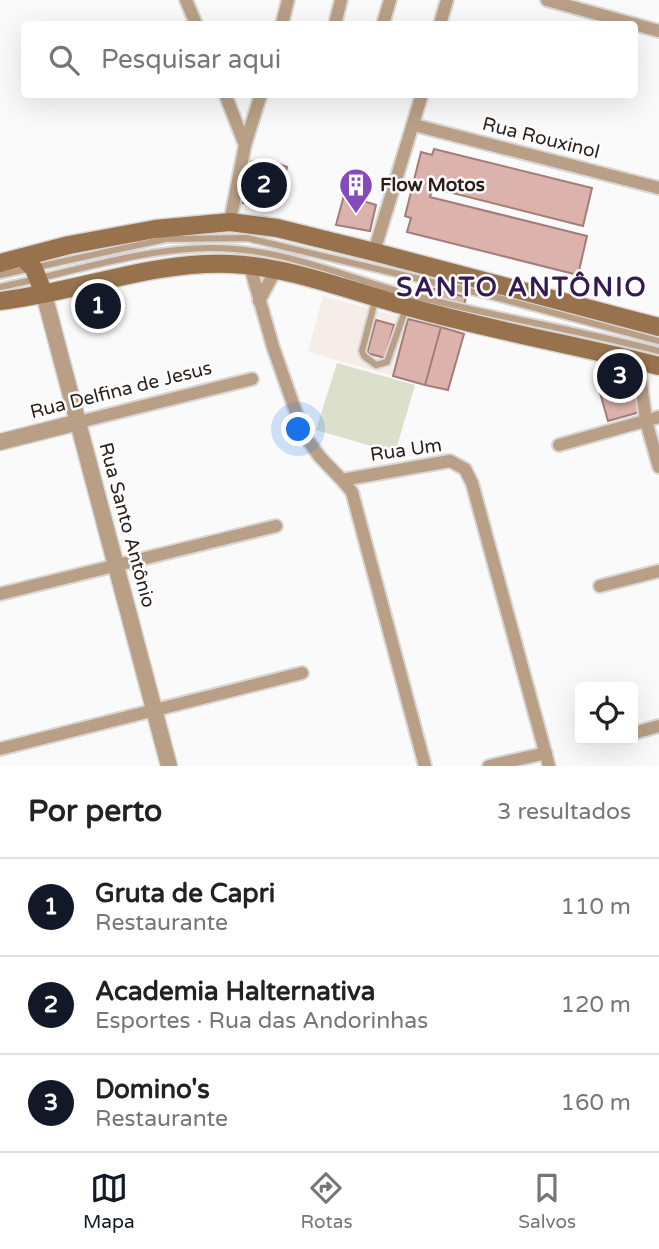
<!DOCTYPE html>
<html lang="pt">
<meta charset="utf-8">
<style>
:root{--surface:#fff;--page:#f6f6f6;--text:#222;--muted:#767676;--line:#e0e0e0;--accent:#111827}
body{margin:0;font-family:"Varela Round",sans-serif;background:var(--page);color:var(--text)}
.controls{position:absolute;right:21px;bottom:21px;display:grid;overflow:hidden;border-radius:7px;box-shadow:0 7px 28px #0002}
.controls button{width:63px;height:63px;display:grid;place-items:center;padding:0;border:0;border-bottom:2px solid var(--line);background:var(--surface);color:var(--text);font:35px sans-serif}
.you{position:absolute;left:299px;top:430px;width:24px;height:24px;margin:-18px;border:5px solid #fff;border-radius:50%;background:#1a73e8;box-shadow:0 0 0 10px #1a73e833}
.badge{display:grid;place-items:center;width:46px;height:46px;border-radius:50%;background:var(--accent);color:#fff;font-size:23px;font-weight:700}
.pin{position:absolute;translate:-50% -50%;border:4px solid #fff;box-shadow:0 2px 7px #0006}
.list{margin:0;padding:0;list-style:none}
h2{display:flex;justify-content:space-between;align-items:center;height:91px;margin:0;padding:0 28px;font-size:30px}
h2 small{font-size:23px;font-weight:400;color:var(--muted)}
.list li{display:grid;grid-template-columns:46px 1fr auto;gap:21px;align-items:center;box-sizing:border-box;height:98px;padding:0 28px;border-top:2px solid var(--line)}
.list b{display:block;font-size:26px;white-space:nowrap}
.list p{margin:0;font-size:23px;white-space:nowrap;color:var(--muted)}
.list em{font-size:23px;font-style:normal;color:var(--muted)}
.icon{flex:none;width:38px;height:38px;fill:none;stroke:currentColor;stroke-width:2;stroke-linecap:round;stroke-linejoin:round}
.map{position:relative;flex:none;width:659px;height:766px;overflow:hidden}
.search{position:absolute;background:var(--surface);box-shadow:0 7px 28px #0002;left:21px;right:21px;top:21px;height:77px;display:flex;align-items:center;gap:18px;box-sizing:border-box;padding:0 24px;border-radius:7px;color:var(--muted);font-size:26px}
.sheet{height:385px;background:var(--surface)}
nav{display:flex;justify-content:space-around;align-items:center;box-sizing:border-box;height:98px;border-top:2px solid var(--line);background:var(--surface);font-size:19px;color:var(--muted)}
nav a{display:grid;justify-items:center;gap:4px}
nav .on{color:var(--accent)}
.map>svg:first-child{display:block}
</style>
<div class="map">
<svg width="659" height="766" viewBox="0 0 659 766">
<rect width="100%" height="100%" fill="#fafafa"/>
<!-- built -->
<path fill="#f6ece8" d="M323 296 408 319 393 376 308 352Z"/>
<!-- green -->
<path fill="#dce0cb" d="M337 363 415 385 395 453 316 430Z"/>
<!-- building -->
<path fill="#dcb2ad" stroke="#a47d79" stroke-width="2" d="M434 149 592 188 583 226 433 188 430 197 587 236 578 275 407 232 411 218 405 216 421 152 432 155Z
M268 160 287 167 278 206 243 203 249 162Z
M344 195 376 205 370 231 336 225Z
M426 287 466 297 464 305 424 295Z
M408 319 441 327 425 385 393 376Z
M376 320 394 325 385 358 367 353Z
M441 327 464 334 448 390 425 385Z
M627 366 640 412 608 421 595 375Z"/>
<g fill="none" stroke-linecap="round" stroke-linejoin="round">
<!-- service casing -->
<g stroke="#d9d7d6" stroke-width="10">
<path id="service" d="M0 275 166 239 247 238 491 296 659 341
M0 287C70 273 137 249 209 248 282 247 346 278 415 296 496 317 578 330 659 351
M375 301 362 351 364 356 376 365 387 362 405 311 409 309"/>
</g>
<!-- minor casing -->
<g stroke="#d9d7d6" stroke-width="16">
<path id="minor" d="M186 0 196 24
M547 0 659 31
M282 24 288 0
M335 24 341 0
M383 24 390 0
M440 24 447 0
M225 94 245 145
M414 125 659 188
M230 222 245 145 261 94
M374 252 422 94
M250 266 273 347 304 435 320 457 342 480
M259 301 275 271
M638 360 646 421 659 467
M79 422 252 379
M559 445 659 417
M600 586 659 571
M0 594 276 526
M634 733 659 726
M0 749 302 673
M425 766 352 492 342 480 450 461 465 469 472 483 549 766
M489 766 546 753"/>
</g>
<!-- tertiary casing -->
<g stroke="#d9d7d6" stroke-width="19">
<path id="tertiary" d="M44 294 169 766
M0 442 79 422"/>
</g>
<!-- secondary casing -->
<g stroke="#d9d7d6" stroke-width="21">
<path id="secondary" d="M22 257 34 269 44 294
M0 263 69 245 155 229 230 222 277 228 374 252 659 327
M0 301C77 292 151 261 230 264 287 266 351 291 405 306 489 330 575 345 659 366"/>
</g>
<!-- service -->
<use href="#service" stroke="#b89f85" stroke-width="6"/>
<!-- minor -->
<use href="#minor" stroke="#b89f85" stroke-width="12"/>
<!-- tertiary -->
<use href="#tertiary" stroke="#b89f85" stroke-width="16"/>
<!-- secondary -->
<use href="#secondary" stroke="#97724c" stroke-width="18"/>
</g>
<!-- icons -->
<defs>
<g id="building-pin" transform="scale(1.75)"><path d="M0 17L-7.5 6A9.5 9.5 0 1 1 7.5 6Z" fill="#8549c0" stroke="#fff"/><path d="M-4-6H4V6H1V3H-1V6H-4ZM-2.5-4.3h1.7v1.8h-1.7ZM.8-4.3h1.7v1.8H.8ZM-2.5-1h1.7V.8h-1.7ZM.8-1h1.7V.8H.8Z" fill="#fff"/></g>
</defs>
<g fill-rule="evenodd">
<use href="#building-pin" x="356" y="185"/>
</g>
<g text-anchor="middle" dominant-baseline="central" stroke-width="5" stroke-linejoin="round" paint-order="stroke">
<!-- street labels -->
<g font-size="19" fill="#2c1e19" stroke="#fff">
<text transform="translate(541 138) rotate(14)">Rua Rouxinol</text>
<text transform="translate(121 390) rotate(-14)">Rua Delfina de Jesus</text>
<text transform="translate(406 450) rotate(-8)">Rua Um</text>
<text transform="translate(127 525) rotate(75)">Rua Santo Antônio</text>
</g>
<!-- poi labels -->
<g font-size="19" font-weight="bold" fill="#2c1e19" stroke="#fff" text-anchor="start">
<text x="380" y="185">Flow Motos</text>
</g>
<!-- district labels -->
<g font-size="26" font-weight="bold" letter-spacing="2" fill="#351951" stroke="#fff">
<text x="522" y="287">SANTO ANTÔNIO</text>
</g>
</g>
</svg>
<div class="controls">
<button><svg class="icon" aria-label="locate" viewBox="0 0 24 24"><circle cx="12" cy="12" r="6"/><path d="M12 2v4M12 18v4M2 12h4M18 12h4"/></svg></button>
</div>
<div class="you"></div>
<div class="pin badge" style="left:98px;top:306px">1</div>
<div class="pin badge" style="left:264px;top:185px">2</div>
<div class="pin badge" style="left:620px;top:376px">3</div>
<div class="search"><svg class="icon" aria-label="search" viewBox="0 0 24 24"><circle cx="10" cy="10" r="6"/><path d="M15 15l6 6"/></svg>Pesquisar aqui</div>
</div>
<section class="sheet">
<h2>Por perto<small>3 resultados</small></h2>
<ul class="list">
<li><span class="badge">1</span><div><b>Gruta de Capri</b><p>Restaurante</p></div><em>110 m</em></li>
<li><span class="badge">2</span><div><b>Academia Halternativa</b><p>Esportes · Rua das Andorinhas</p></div><em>120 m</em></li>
<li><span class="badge">3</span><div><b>Domino's</b><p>Restaurante</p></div><em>160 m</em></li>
</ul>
</section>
<nav>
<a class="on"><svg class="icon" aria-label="map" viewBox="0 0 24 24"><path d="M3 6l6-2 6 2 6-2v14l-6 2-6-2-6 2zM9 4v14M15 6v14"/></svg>Mapa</a>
<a><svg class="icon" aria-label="directions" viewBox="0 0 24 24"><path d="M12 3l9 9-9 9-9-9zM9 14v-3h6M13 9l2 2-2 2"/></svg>Rotas</a>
<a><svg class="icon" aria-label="saved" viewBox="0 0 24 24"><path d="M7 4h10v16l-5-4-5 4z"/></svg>Salvos</a>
</nav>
